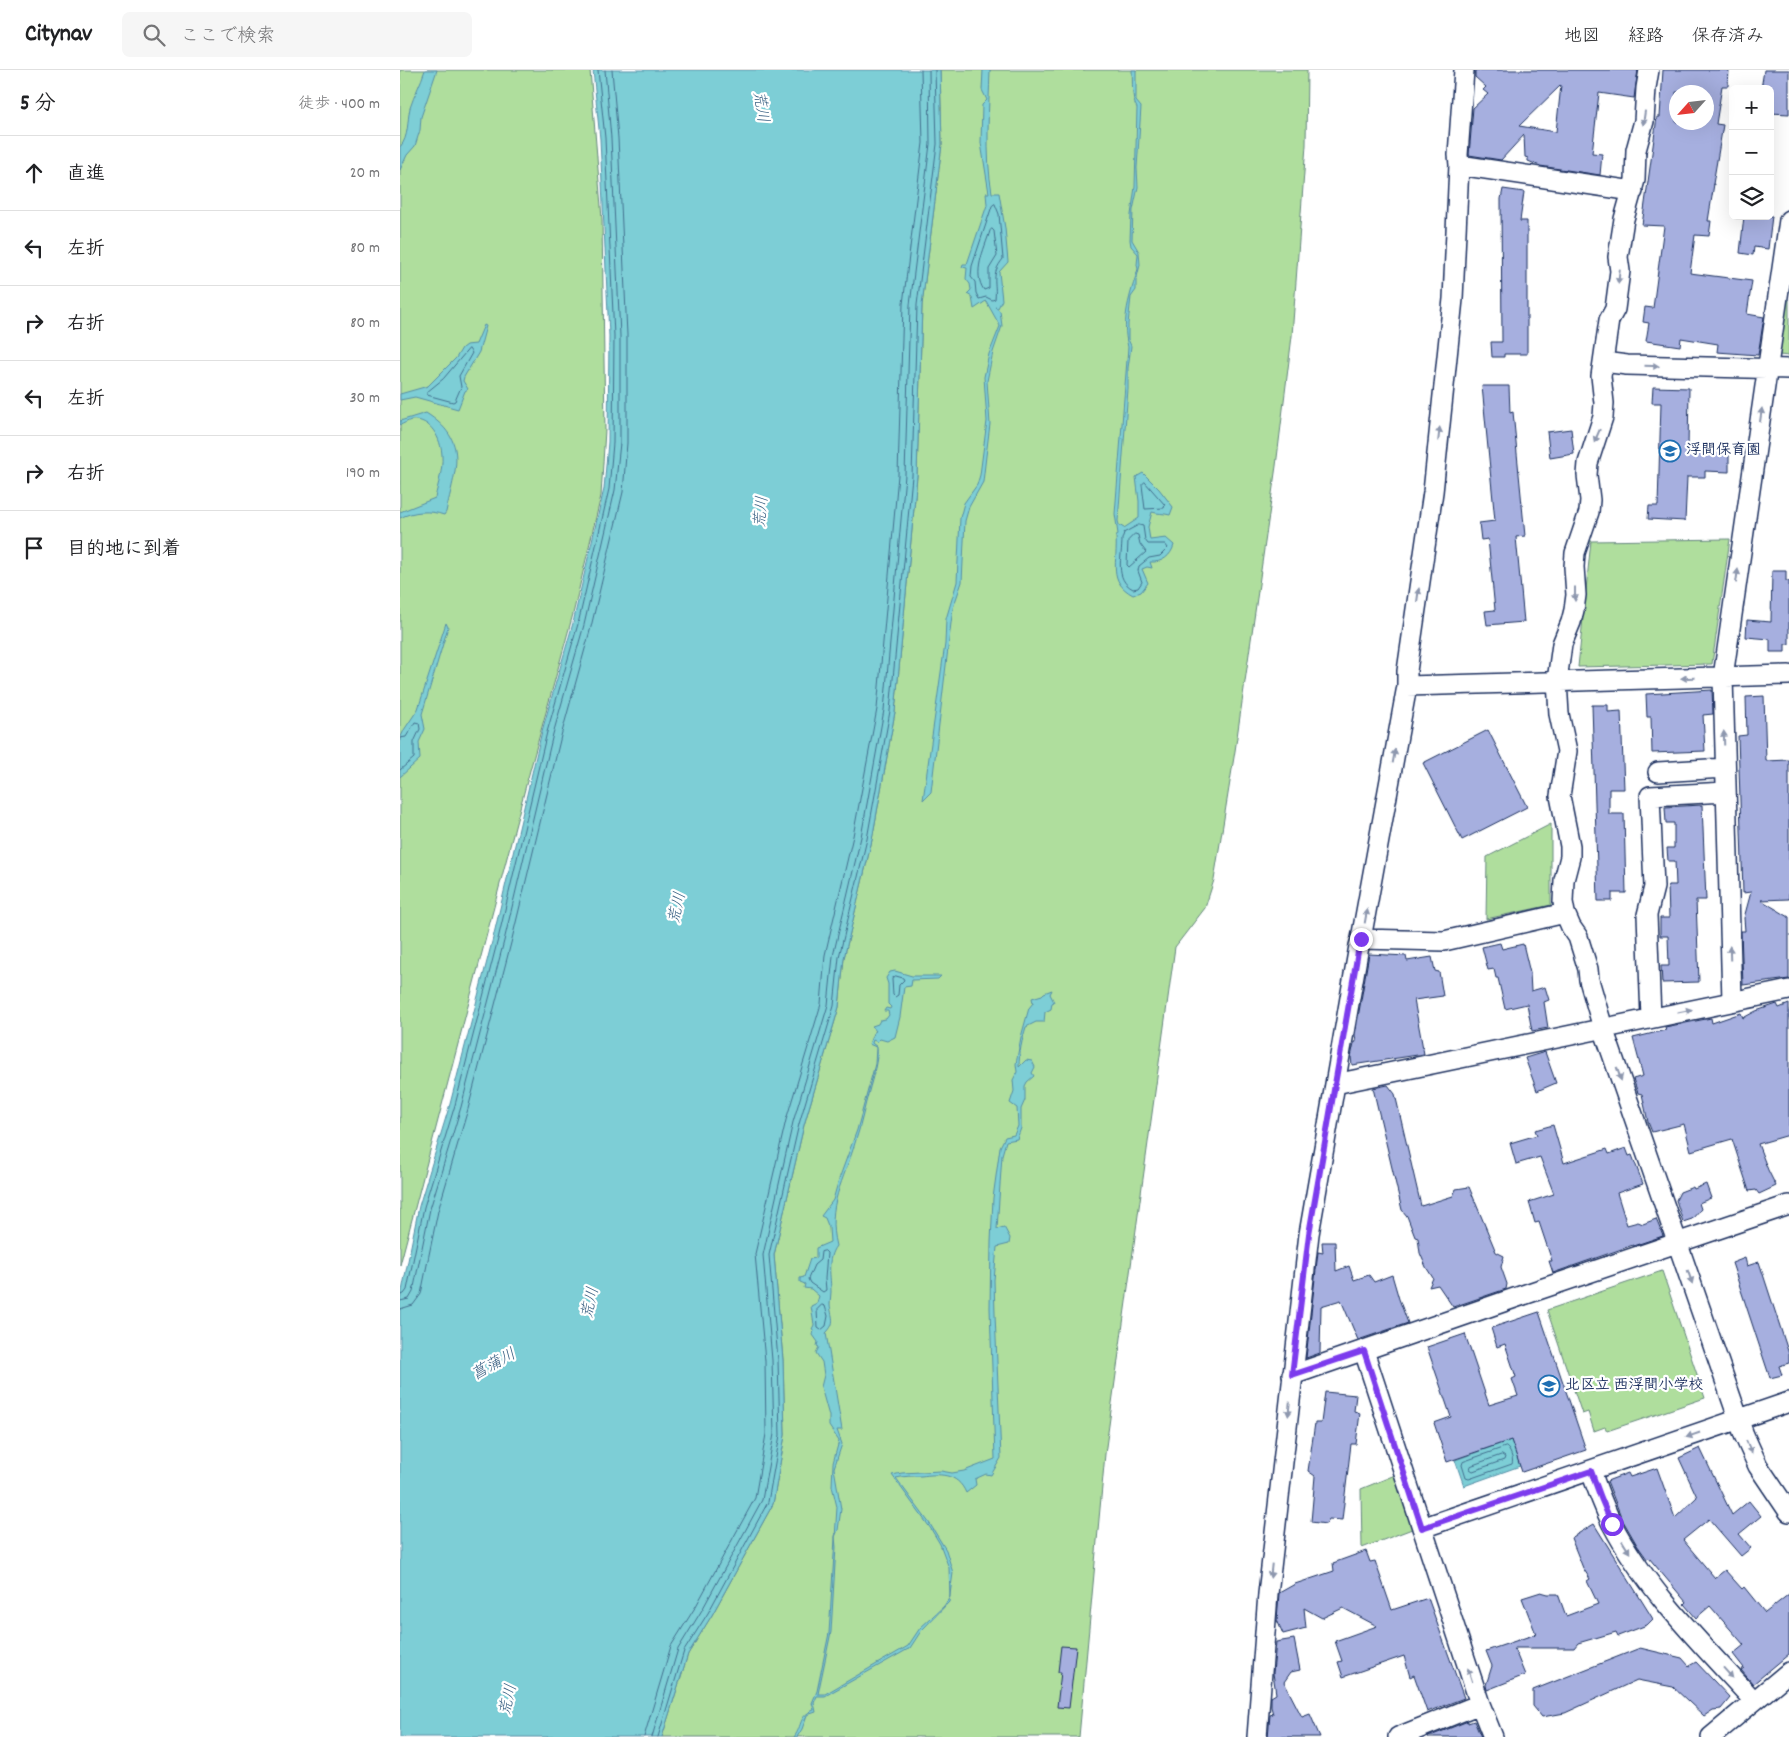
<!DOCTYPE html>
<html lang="ja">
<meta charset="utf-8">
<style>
:root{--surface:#fff;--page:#f6f6f6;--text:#202124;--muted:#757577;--line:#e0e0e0}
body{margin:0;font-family:Dekko,"Klee One",sans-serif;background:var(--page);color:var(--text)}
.controls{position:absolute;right:15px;top:15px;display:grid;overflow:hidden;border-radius:8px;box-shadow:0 5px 20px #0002}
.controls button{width:45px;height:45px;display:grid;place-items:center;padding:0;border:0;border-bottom:1px solid var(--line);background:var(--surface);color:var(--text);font:25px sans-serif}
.compass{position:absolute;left:1269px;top:15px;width:45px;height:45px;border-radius:50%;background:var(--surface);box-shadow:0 5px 20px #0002;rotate:243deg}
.stop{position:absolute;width:15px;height:15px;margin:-11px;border:4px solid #7c3aed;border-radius:50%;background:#fff}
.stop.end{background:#7c3aed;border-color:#fff;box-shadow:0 1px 5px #0008}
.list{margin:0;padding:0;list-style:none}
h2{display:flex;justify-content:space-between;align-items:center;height:65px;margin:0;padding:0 20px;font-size:21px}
h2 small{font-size:16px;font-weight:400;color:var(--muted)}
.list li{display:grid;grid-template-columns:32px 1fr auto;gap:15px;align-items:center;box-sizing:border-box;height:75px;padding:0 20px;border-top:1px solid var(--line)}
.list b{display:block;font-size:19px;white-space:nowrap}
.list em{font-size:16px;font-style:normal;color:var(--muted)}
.icon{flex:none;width:28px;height:28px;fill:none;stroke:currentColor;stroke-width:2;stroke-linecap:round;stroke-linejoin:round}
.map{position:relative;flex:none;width:1389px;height:1667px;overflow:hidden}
header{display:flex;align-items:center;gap:30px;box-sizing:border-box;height:70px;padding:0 25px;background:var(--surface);border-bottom:1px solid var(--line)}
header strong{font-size:24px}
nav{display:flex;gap:28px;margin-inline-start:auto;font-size:18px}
.search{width:350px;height:45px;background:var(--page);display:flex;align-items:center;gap:12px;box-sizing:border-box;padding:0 18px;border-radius:8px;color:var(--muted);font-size:19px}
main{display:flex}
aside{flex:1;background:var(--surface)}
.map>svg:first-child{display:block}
</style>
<header>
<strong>Citynav</strong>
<div class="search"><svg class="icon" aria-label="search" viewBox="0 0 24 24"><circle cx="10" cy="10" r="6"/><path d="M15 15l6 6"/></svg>ここで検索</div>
<nav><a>地図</a><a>経路</a><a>保存済み</a></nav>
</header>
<main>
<aside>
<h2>5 分<small>徒歩 · 400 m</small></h2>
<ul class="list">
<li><svg class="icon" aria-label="ahead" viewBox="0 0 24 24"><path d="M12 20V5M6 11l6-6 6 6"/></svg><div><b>直進</b></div><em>20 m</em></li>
<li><svg class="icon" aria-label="left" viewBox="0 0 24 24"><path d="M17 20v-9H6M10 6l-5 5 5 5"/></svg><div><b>左折</b></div><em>80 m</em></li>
<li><svg class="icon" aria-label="right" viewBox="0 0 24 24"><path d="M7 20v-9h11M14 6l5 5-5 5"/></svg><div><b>右折</b></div><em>80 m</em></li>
<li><svg class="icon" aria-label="left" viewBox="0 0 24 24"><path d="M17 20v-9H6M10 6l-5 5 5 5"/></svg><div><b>左折</b></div><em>30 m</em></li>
<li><svg class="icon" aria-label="right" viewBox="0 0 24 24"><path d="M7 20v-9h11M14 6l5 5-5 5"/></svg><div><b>右折</b></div><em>190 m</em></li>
<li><svg class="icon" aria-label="arrive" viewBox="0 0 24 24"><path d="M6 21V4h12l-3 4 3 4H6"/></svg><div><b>目的地に到着</b></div></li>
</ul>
</aside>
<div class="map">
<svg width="1389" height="1667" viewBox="0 0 1389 1667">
<rect width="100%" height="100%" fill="#fff"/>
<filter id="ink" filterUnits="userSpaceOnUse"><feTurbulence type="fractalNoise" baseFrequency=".02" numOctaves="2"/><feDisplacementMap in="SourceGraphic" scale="10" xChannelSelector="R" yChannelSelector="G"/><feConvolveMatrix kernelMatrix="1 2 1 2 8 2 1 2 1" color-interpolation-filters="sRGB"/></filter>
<g filter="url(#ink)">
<!-- green -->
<path fill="#afde9d" stroke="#65867e" d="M0 0H190L202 149 205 360 201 426 173 544 126 715 0 1195Z
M540 0H907L906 75 892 266 876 396 835 681 814 810 805 838 775 877 705 1384 679 1667H262L288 1584 312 1545 373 1434 385 1365 383 1290 374 1185 404 1055 439 937 444 888 472 770 495 642 517 406 522 235 542 74Z
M1387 230H1389V286L1379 285Z
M1330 469 1312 594 1178 597 1191 471Z
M1151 754V835L1086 849 1087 787Z
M1262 1201 1305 1328 1207 1361 1205 1357 1194 1361 1188 1342 1182 1344 1147 1240Z
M995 1405 1012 1459 962 1478 961 1419Z"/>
<!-- water -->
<path fill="#7dced6" stroke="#568ea6" d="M25 0H37L21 47 20 60 15 76 7 85 0 100V77C9 67 7 51 10 38 14 25 21 13 25 0Z
M193 0H540L542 74 522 235 517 406 495 642 472 770 444 888 439 937 404 1055 374 1185 383 1290 385 1365 373 1434 312 1545 288 1584 262 1667H0V1231L19 1136 50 1034 93 868 142 661 173 553 204 419 208 372 209 266 200 69Z
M583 0H590C589 41 585 83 592 123H599L605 158 608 192 599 202 602 230 598 238 595 237 600 241 602 256 593 282 587 311 590 354 586 386 583 412 569 437 565 451 562 512 553 538 551 553 531 722 523 730 545 574 546 549 557 512 560 448 564 433 577 415 580 405 587 351 584 307 589 284 600 256 586 231 574 239 572 227 567 224 571 220 570 214 566 209 567 198 562 197 563 194H567L587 135 586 123H589L581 73 582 35 587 30 582 20Z
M732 0H736V31L741 37 737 98 738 117 733 140 732 170 739 182 740 195 736 211V220L731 227 728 254V269L731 276 728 298V319L718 451 719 455 724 458 739 448V431L736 407 743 403 759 419 773 437 770 445C763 443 758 444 752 442L748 457 750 470 766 468 774 475C771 486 762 493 750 492L752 498 747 497 742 499 748 513 741 522 733 525C707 511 718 492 716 467L718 464 715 444 728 277C721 249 730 225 738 199L737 195 738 184 731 176 730 170 731 145 735 117 737 38C731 28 733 12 732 0Z
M84 255 86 256 79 282 64 307 63 311 68 319 65 321 58 339 15 327 0 330V324L28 316 56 288 62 278 66 275 76 274Z
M26 343C70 371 55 399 46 442L44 445C30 440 13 441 0 448V442L35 428C38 414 43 400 42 385 41 369 31 348 11 350 8 351 3 354 0 355V351Z
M46 553 48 557 22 644 25 659 19 672 20 689 0 707V669L4 660 18 639Z
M495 901 512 906H541L538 909 512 910 511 916 504 917 500 947 495 967 487 971 480 969 477 972 473 970 472 973 477 977C479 987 472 1010 469 1021 464 1038 461 1056 455 1073 444 1111 426 1135 436 1176 426 1189 431 1207 431 1222 431 1226 430 1230 430 1234 431 1247 437 1252 426 1263L442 1360H437L442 1374 434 1398 441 1439 438 1460 435 1467 436 1477 431 1562 418 1624H425L508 1576 520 1558 544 1536 550 1527 549 1498 540 1474 531 1459 492 1405 502 1403 541 1401 552 1403 564 1401 595 1389 590 1238 591 1172 593 1128 600 1077 605 1067 614 1065 618 1056 617 1038 610 1033 614 1021 613 1010 617 1002 616 994 621 967 629 938 633 933 632 928 642 925 644 923 652 920 650 924 654 932 652 933 651 939 645 942 644 952H636L626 957C622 970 619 983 619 997L626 990 632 991 635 997 632 1003 634 1006 627 1012 625 1016V1030L621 1039V1058L617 1069 606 1071 602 1085 597 1159 604 1157 610 1168 609 1174 597 1177 594 1210 595 1244 601 1388 591 1405 586 1404 575 1409 576 1415 566 1423C557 1402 539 1404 521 1406 512 1406 504 1406 496 1408L530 1454 546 1480 553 1503 549 1532 521 1561 510 1578 425 1626H417L414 1633 416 1642 407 1645 402 1659 397 1667H394C403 1655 398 1646 414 1640L412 1633 417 1621 429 1563 437 1437 432 1416 433 1393 439 1371 429 1356V1346L421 1317 424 1305 422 1292 416 1283 419 1277 417 1276 418 1272 413 1265 414 1260 412 1259 414 1255 411 1236 417 1233 419 1226 411 1219 404 1218 405 1214 400 1212V1208L404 1207 410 1189 416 1188V1178L430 1172 429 1158 425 1148 421 1146 433 1130 439 1109 457 1060 475 994 476 977 469 974 473 963 476 961 472 956 478 954 480 950 486 949 489 945 488 941H484L486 938 490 939 491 937 488 934V914L486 908 490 902Z
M1111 1370 1120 1396 1064 1416 1055 1390Z"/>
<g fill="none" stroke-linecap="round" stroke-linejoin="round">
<!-- shore -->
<path stroke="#426f8e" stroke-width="1" d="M595 134 599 144 603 189C590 205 597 212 595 229L592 230 586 227 579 229 576 223 575 212 571 207 572 196 592 136Z
M592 159 594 161 597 186 589 199V218L584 220C572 203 584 180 590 161Z
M69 279 72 283 59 306 61 317 55 331 53 332 27 325V322L43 309Z
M745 412 765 435 764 438 745 439 742 415Z
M739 455 743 456 745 470 748 474H765L768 478 760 486 749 488 739 496 738 501 742 512 738 518 733 519C714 509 722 488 722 469L724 463Z
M735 464 738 465 740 474 746 482 729 497 727 495 728 471Z
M0 668 6 667 15 652 19 653 20 659 14 672V688L0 700
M496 906 503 908 504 910 499 915 498 925 495 927 493 925 492 909Z
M425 1181 427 1183 425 1209 426 1220 423 1222 410 1213 408 1209 414 1195 420 1190 421 1182Z
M0 1225 4 1224 7 1220 24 1137 55 1035 98 869 147 662 178 554 209 419 213 373 214 266 205 68 198 0
M0 1231 9 1229 13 1222 30 1139 61 1037 104 871 153 664 184 555 215 420 220 373V266L211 68 205 0
M422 1235 425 1236 428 1246 426 1256 421 1260 418 1258 417 1240Z
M0 1239 13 1235 21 1224 38 1141 68 1039 111 873 161 666 191 557 223 422 227 373V265L218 68 212 0
M1106 1377C1110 1379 1114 1390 1112 1394L1069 1409 1066 1408 1062 1395 1063 1392Z
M1102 1385 1105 1387 1104 1390 1073 1401 1070 1399 1071 1396Z
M244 1667 271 1576 296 1536 355 1428 366 1364 365 1291 355 1184 386 1050 421 934 425 885 453 766 477 639 498 405 503 234 523 73 521 0
M252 1667 278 1579 302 1540 362 1430 374 1364 372 1290 363 1185 393 1052 428 935 433 886 461 767 484 640 505 405 510 235 530 74 529 0
M258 1667 284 1581 308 1543 368 1432 380 1365 378 1290 369 1185 399 1054 434 936 439 887 467 769 490 641 512 406 517 235 537 74 535 0"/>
</g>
<!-- building -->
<path fill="#a6afdf" stroke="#1b2f5e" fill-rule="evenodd" d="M1075 0H1238L1234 28 1199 23 1192 83 1202 84 1200 105 1140 96 1128 91V88L1125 87 1124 65 1101 90 1069 85 1073 38 1088 24 1083 20 1086 17 1075 7ZM1161 15 1156 62 1119 56Z
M1263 0H1329L1328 16H1322L1316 54 1323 55 1313 114H1314L1308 151H1311L1309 166 1295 165 1290 203 1352 211 1347 244 1364 247 1358 285 1317 282 1318 274 1281 268 1280 276 1246 271 1249 253 1243 252 1245 237 1253 238 1264 156 1242 155 1257 47H1260ZM1276 22H1306V52H1276Z
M1364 0H1389V44L1370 43V19H1361Z
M1103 119 1124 122 1120 151H1127V284H1104V287H1092L1091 272H1102L1101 129Z
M1344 146H1372L1368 179 1354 177 1353 185 1340 183Z
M1082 316H1109L1110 343 1113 342 1125 466 1116 467 1124 552 1087 555 1085 541 1095 540 1088 469 1081 470 1079 453 1095 451Z
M1253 317 1289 318 1288 379H1329V402L1305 401V407H1287L1285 451 1248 449 1249 436H1258L1261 333H1252Z
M1171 359 1174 384 1150 388 1147 362Z
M1372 501H1386V511H1389V574H1385V582H1370V569L1346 567 1347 550 1371 552Z
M1312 620 1313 644 1303 645 1305 681 1252 683 1251 647H1247L1246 624Z
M1364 626 1366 691 1389 690V829L1361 830 1389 847V909L1343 915 1341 861H1345L1344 848 1351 822 1343 823 1338 666 1347 665 1346 627Z
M1192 635H1208V642L1221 641 1224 719H1209V744H1224L1226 823H1212V831H1198Z
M1088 660 1127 737 1062 770 1023 693Z
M1302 735 1306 830H1296L1299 912 1262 913 1261 896H1269L1268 866H1260V848H1269L1268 815H1276L1275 791H1268L1267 778H1274V753H1266L1265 737Z
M1100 873 1102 879 1123 874 1130 903 1131 921 1145 917 1149 930 1144 932 1148 958 1132 961 1127 934 1105 939 1098 908H1096L1094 899 1088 900 1082 877Z
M969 884 1006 886 1007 891 1032 887 1035 901 1039 902 1043 926 1014 930 1024 984 952 995 951 987 954 973 956 972 955 965Z
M1377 934 1379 938 1389 934V1065L1358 1074 1368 1100 1376 1116 1359 1124 1356 1120 1349 1121 1332 1069 1291 1081 1284 1054 1252 1062 1248 1052 1242 1024 1238 1023 1233 1009 1243 1006 1233 968 1266 960 1265 957 1311 948 1312 953 1341 943 1343 948 1356 941Z
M1145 982 1156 1013 1137 1021 1125 988Z
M988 1015 995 1024 1021 1136 1053 1126 1056 1119 1069 1117 1096 1182 1104 1186 1101 1197 1107 1214 1106 1219 1053 1237 1038 1215 1029 1217 1033 1208 1026 1197 1020 1183 1018 1168 1015 1167 1007 1146 1002 1140 973 1018Z
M1153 1055 1164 1093 1207 1079 1209 1084 1226 1078 1229 1086 1232 1085 1243 1114 1217 1123 1227 1155 1238 1152 1243 1154 1256 1149 1263 1166 1233 1176V1175L1153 1203 1149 1191H1152L1139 1152 1135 1153 1129 1132 1154 1124 1140 1087 1116 1094 1110 1073 1137 1065 1135 1060Z
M1306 1114 1311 1128 1299 1133 1301 1139 1292 1149 1283 1152 1276 1130 1280 1122 1293 1117 1294 1119Z
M922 1172H935L936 1201 949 1196 954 1210 969 1205 974 1212 992 1205 999 1229 1008 1253 958 1270 941 1230 921 1236 920 1283 906 1288 918 1182 923 1183Z
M1345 1188 1347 1196 1359 1192 1389 1284V1293L1379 1296 1382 1305 1370 1308 1332 1193Z
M1139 1242 1186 1380 1122 1402 1111 1370 1047 1392 1034 1353 1051 1347 1027 1277 1065 1264 1089 1335 1118 1326 1112 1309 1116 1307 1105 1274 1097 1277 1091 1258Z
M925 1322 956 1325 954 1341 960 1343 956 1374H951L942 1450 929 1449 926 1454 911 1452 915 1406 908 1401 915 1353H921Z
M1300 1378 1332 1445 1349 1431 1361 1446 1339 1464 1351 1478 1341 1486 1309 1449 1283 1470 1315 1508 1325 1500 1342 1519 1344 1517 1365 1543 1389 1524V1584L1353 1614 1341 1600 1344 1598 1333 1584 1344 1575 1310 1536 1296 1548 1284 1534 1286 1532 1249 1488 1247 1489 1237 1475 1222 1449 1207 1411 1228 1403 1230 1407 1257 1398 1275 1448 1297 1427 1279 1388Z
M1194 1454 1253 1549 1247 1555 1218 1566 1216 1562 1178 1573 1174 1578H1114L1125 1605 1087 1620 1086 1615 1092 1596 1086 1581 1136 1564 1122 1528 1141 1522 1148 1524H1158L1166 1546 1198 1534 1187 1511 1190 1509 1183 1498 1171 1468Z
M966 1481 970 1492 975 1491 992 1540 1028 1528 1064 1628 1027 1642 1014 1605 1010 1607 1004 1586 943 1607 938 1592 942 1591 935 1571 977 1556 943 1538 922 1548 904 1538 906 1558 883 1564 877 1550 879 1523 895 1514 934 1501 933 1493Z
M894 1569 900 1600 891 1602 884 1612 902 1647 910 1644 920 1667H868L870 1645 873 1644 871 1637V1627L876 1624 873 1603 876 1572Z
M661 1576 676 1577 669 1638 657 1637 661 1602H658Z
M1240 1578 1282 1588 1289 1596 1296 1592 1330 1628 1321 1639 1313 1640 1304 1646 1273 1617 1237 1610 1165 1643 1142 1647 1133 1636V1620Z
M1068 1651V1653L1074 1651 1081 1667H1028Z"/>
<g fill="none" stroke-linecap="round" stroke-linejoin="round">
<!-- minor casing -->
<g stroke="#1b2f5e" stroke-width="22">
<path id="minor" d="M1249 0 1246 18 1244 51 1236 80 1235 110 1224 149 1218 187 1220 201 1215 239 1209 250 1201 306 1204 333 1203 347 1188 393 1187 405 1190 430 1189 442 1175 483 1174 497 1176 525 1174 540 1171 552 1162 574 1157 611 1159 644 1167 681 1160 726 1170 776V787L1164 810 1163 832 1165 843 1171 857 1178 867 1188 899 1189 910 1203 958 1344 1365 1358 1396 1389 1442
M1059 95 1233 121
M1203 292 1227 295 1389 299
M1007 616 1389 605
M1258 702 1325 698
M961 869 1044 871 1165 843
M1332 931 1323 607 1389 150
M1251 948 1247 845 1254 817 1250 726 1326 722
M935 1014 1389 920
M964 1281 1080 1634 1093 1667
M892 1305 1132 1222 1389 1135
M1191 1401C1197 1419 1204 1437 1212 1454 1247 1521 1304 1576 1354 1631
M1022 1458 1389 1332
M857 1667 868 1524 909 1164 959 876 961 869 1007 616V601L1033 422 1053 229 1059 95 1058 85 1064 0
M998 1667 1080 1634
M1311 1667 1389 1602"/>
</g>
<!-- minor -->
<use href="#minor" stroke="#fff" stroke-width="19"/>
</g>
<!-- one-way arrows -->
<defs><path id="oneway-solid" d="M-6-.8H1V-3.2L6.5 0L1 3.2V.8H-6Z" transform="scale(1.25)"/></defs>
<g fill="#8d97ae">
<use href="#oneway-solid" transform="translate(1244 48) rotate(98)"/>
<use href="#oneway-solid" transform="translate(1219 207) rotate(96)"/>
<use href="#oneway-solid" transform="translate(1252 296) rotate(1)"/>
<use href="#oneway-solid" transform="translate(1361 345) rotate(-82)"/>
<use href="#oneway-solid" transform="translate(1039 364) rotate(-84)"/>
<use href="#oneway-solid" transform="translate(1197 366) rotate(113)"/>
<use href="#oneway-solid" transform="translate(1337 506) rotate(-82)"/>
<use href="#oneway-solid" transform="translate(1175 524) rotate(90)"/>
<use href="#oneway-solid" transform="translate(1018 525) rotate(-82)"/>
<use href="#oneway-solid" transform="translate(1288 608) rotate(179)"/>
<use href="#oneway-solid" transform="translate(1324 668) rotate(-92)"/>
<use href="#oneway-solid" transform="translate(994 686) rotate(-80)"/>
<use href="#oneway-solid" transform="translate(966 846) rotate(-80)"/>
<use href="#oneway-solid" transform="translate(1330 883) rotate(-92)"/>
<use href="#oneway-solid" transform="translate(1285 941) rotate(-12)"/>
<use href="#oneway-solid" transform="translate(1219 1004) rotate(71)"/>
<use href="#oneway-solid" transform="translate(1290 1207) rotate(71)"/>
<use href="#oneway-solid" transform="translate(889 1339) rotate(96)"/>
<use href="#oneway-solid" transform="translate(1293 1365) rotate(161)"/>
<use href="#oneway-solid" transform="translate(1349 1377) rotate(67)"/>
<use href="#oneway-solid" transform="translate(1226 1477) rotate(58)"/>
<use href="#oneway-solid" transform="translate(871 1501) rotate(96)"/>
<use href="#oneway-solid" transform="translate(1328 1603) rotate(48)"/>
<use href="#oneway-solid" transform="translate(1070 1605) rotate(-108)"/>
</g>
</g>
<g fill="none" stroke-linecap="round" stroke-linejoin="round" filter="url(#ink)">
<!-- route -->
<path stroke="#7c3aed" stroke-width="6" d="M961 869 959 876 909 1164 892 1305 964 1281 1022 1458 1191 1401 1201 1428 1212 1454"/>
</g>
<!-- icons -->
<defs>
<g id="school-ring" transform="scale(1.125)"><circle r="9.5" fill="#fff" stroke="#1f6fb2" stroke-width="1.5"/><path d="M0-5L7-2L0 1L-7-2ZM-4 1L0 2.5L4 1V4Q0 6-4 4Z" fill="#1f6fb2"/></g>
</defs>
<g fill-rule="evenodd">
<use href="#school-ring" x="1270" y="381"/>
<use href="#school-ring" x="1149" y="1316"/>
</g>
<g text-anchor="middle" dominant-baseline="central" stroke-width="4.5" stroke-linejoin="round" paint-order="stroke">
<!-- poi labels -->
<g font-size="15" font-weight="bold" fill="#1b2f5e" stroke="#fff" text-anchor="start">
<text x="1286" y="381">浮間保育園</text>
<text x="1165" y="1316">北区立 西浮間小学校</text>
</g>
<!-- water labels -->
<g font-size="16" font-style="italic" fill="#385f82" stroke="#fff">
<text transform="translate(360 37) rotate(81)">荒川</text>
<text transform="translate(362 442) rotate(-85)">荒川</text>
<text transform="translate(278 838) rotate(-78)">荒川</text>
<text transform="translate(191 1233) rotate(-78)">荒川</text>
<text transform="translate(94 1295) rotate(-29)">菖蒲川</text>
<text transform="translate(109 1630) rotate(-78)">荒川</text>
</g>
</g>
</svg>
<div class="controls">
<button>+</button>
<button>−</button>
<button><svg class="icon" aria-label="layers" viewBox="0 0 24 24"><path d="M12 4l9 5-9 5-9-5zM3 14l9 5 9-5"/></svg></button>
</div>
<svg class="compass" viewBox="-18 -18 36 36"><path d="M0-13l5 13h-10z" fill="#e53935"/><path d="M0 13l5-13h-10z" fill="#757577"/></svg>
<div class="stop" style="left:1212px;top:1454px"></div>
<div class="stop end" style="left:961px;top:869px"></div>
</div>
</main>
